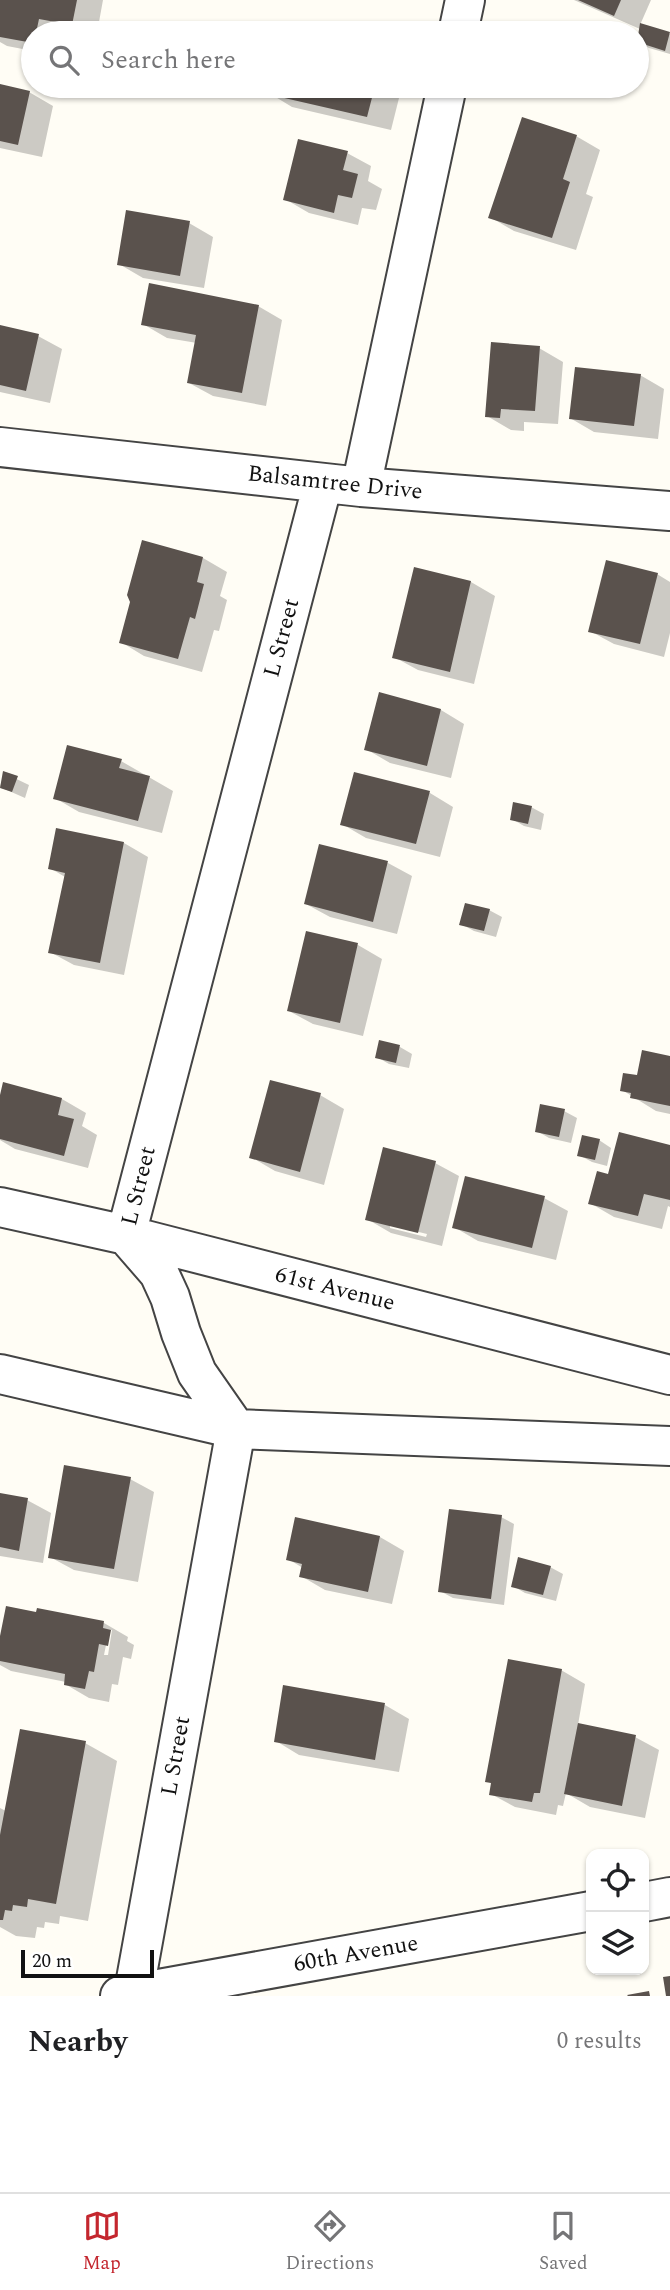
<!DOCTYPE html>
<style>
:root{--surface:#fff;--page:#f2f2f2;--text:#202124;--muted:#757577;--line:#e0e0e0;--accent:#c4262e}
body{margin:0;font-family:Spectral,serif;background:var(--page);color:var(--text)}
.controls{position:absolute;right:21px;bottom:21px;display:grid;overflow:hidden;border-radius:14px;box-shadow:0 2px 5px #0004}
.controls button{width:63px;height:63px;display:grid;place-items:center;padding:0;border:0;border-bottom:2px solid var(--line);background:var(--surface);color:var(--text);font:35px sans-serif}
.scale{position:absolute;left:21px;bottom:18px;width:133px;box-sizing:border-box;padding-left:7px;border:4px solid #111;border-top:0;font-size:19px;line-height:24px;white-space:nowrap;color:#111;-webkit-text-stroke:5px #fff;paint-order:stroke}
.list{margin:0;padding:0;list-style:none}
h2{display:flex;justify-content:space-between;align-items:center;height:91px;margin:0;padding:0 28px;font-size:30px}
h2 small{font-size:23px;font-weight:400;color:var(--muted)}
.icon{flex:none;width:38px;height:38px;fill:none;stroke:currentColor;stroke-width:2;stroke-linecap:round;stroke-linejoin:round}
.map{position:relative;flex:none;width:670px;height:1996px;overflow:hidden}
.search{position:absolute;background:var(--surface);box-shadow:0 2px 5px #0004;left:21px;right:21px;top:21px;height:77px;display:flex;align-items:center;gap:18px;box-sizing:border-box;padding:0 24px;border-radius:38px;color:var(--muted);font-size:26px}
.sheet{height:196px;background:var(--surface)}
nav{display:flex;justify-content:space-around;align-items:center;box-sizing:border-box;height:98px;border-top:2px solid var(--line);background:var(--surface);font-size:19px;color:var(--muted)}
nav a{display:grid;justify-items:center;gap:4px}
nav .on{color:var(--accent)}
.map>svg:first-child{display:block}
</style>
<div class="map">
<svg width="670" height="1996" viewBox="0 0 670 1996">
<rect width="100%" height="100%" fill="#fffdf5"/>
<!-- shadow -->
<path fill="#0003" fill-rule="evenodd" d="M0 0H103L97 33H33V51L7 46 0 42Z
M574 0H651L640 25 670 34V54L649 48 637 41 640 29Z
M0 86 29 92 53 106 42 157 0 148Z
M270 86H402L391 130 292 107 269 93Z
M576 136 600 150 586 194 593 197 576 250 514 231 490 217Z
M347 153 371 166 368 181 382 189 376 210 362 208 358 225 309 213 285 199Z
M189 223 213 237 204 288 143 278 119 264Z
M258 306 282 320 266 406 213 396 189 383 197 343 167 338 143 324Z
M0 327 38 336 62 349 50 403 0 392Z
M539 348 563 362 558 424 524 422V431L511 430 487 416Z
M640 375 664 389 658 439 594 432 570 418Z
M143 542 203 558 227 572 220 596 227 600 219 631 214 630 202 672 144 656 121 642 132 601Z
M415 569 471 582 495 596 474 684 418 670 394 657Z
M657 574 670 582V633L664 657 614 644 590 631Z
M441 710 464 724 451 778 390 763 366 749Z
M121 761 173 791 162 833 79 812 55 798Z
M4 773 29 785 25 798 0 787Z
M355 774 430 793 453 807 440 857 366 838 342 824Z
M531 807 544 814 541 830 524 826 512 819Z
M124 843 148 857 124 975 74 965 50 952 65 877 50 868Z
M321 846 388 863 412 876 397 934 330 917 306 904Z
M489 910 502 917 496 937 474 931 461 924Z
M307 933 358 945 382 959 363 1036 313 1024 289 1011Z
M380 1043 400 1047 412 1054 409 1068 389 1064 377 1057Z
M670 1058V1114L656 1111 622 1090Z
M4 1085 62 1099 86 1113 82 1126 97 1135 88 1168 15 1149 0 1140V1101Z
M320 1095 344 1109 324 1185 275 1171 251 1157Z
M564 1111 577 1118 571 1143 549 1138 537 1131Z
M599 1140 611 1148 607 1166 592 1162 579 1155Z
M670 1147V1207L668 1206 662 1229 614 1217 590 1203 610 1176Z
M435 1163 459 1176 442 1246 391 1233 367 1219ZM390 1225 427 1234 426 1237 390 1228Z
M544 1198 568 1211 556 1260 478 1241 454 1227Z
M130 1479 154 1492 138 1582 74 1570 50 1557Z
M0 1495 27 1500 51 1513 43 1563 0 1556Z
M501 1517 514 1524 504 1605 453 1598 440 1591Z
M297 1519 380 1537 404 1551 392 1604 325 1590 301 1576 303 1568 288 1559Z
M550 1567 563 1574 556 1601 525 1593 513 1586Z
M38 1610 104 1623 128 1637 127 1641 134 1645 131 1659 123 1657 118 1685 112 1684 109 1702 89 1698 65 1684 66 1682 11 1671 0 1665V1640L37 1614ZM109 1630H112L108 1655H104Z
M561 1670 585 1684 578 1725 635 1737 659 1750 645 1818 590 1807 566 1793 563 1806 558 1805 556 1815 515 1807 491 1794 493 1784 487 1781Z
M385 1705 409 1719 399 1772 299 1755 276 1741Z
M85 1743 117 1761 88 1921 60 1916 59 1924 45 1922 44 1928 37 1927 35 1938 16 1936 0 1927V1808L6 1811Z"/>
<!-- building -->
<path fill="#5a524d" d="M0 0H77L72 25 39 19 36 33H33V43L0 37Z
M578 0H621L614 16Z
M640 23 670 32 665 51 637 42Z
M0 84 30 91 18 145 0 141Z
M268 86H375L367 117 267 94Z
M522 117 577 135 563 179 570 182 552 238 488 218Z
M298 139 348 151 343 170 358 174 352 198 338 195 334 213 283 200Z
M126 210 190 221 180 276 117 265Z
M149 283 259 305 242 393 187 383 196 335 141 325Z
M0 325 39 334 26 391 0 385Z
M491 342 540 346 535 411 501 409 500 418 485 417Z
M575 367 641 374 634 426 569 419Z
M142 540 203 557 197 582 204 584 195 619 190 617 178 659 119 643 130 602 127 595Z
M606 560 658 573 640 644 588 632Z
M414 567 471 581 450 672 392 658Z
M379 692 441 709 427 766 364 750Z
M67 745 122 759 119 768 150 776 138 821 53 799Z
M3 771 18 776 12 792 0 788Z
M354 772 430 791 416 844 340 825Z
M513 802 532 806 528 824 510 820Z
M56 828 124 842 100 963 48 953 65 873 48 869Z
M319 844 388 861 373 922 304 904Z
M465 903 490 909 484 931 459 925Z
M306 931 358 943 340 1023 287 1011Z
M379 1040 400 1045 396 1063 375 1058Z
M642 1050 670 1056V1106L630 1098 631 1093 620 1091 623 1073 637 1075Z
M270 1080 321 1093 300 1172 249 1158Z
M3 1082 62 1098 58 1115 74 1119 64 1156 0 1139V1095Z
M540 1104 565 1109 559 1137 535 1132Z
M619 1132 670 1145V1200L644 1194 638 1216 588 1204 597 1171 608 1174Z
M582 1135 600 1139 595 1160 577 1156Z
M383 1147 436 1161 418 1233 365 1220Z
M465 1176 545 1196 532 1248 452 1228Z
M64 1465 131 1477 114 1569 48 1558Z
M0 1493 28 1498 19 1551 0 1547Z
M449 1509 502 1515 491 1599 438 1592Z
M295 1517 380 1536 368 1592 299 1577 302 1564 286 1560Z
M518 1557 551 1566 543 1595 511 1587Z
M6 1606 36 1612 37 1608 104 1621 103 1628 111 1630 108 1646 99 1644 94 1672 89 1671 85 1689 64 1685 65 1674 0 1661V1636Z
M508 1659 562 1669 540 1793H534L532 1802 489 1795 491 1783 485 1782Z
M283 1685 385 1703 375 1760 274 1742Z
M578 1723 636 1735 622 1806 564 1794Z
M20 1729 86 1741 56 1904 28 1899 27 1907 13 1905 12 1911 5 1910 3 1920H0V1835Z
M670 1976V1996H666L663 1977Z
M649 1991 650 1996H628L627 1995Z"/>
<g fill="none" stroke-linecap="round" stroke-linejoin="round">
<!-- minor casing -->
<g stroke="#444" stroke-width="42">
<path id="minor" d="M458 33 465 0
M0 447 361 487 670 511
M361 487 447 86
M0 1207 126 1235 670 1375
M0 1374 236 1429 670 1446
M644 1902 670 1897
M120 1996 591 1911
M133 1996 236 1429 197 1373 181 1333 170 1297 159 1273 126 1235 323 483"/>
</g>
<!-- minor -->
<use href="#minor" stroke="#fff" stroke-width="38"/>
</g>
<g text-anchor="middle" dominant-baseline="central" stroke-width="7" stroke-linejoin="round" paint-order="stroke">
<!-- street labels -->
<g font-size="23" fill="#111" stroke="#fff">
<text transform="translate(335 483) rotate(6)">Balsamtree Drive</text>
<text transform="translate(282 638) rotate(-75)">L Street</text>
<text transform="translate(139 1186) rotate(-76)">L Street</text>
<text transform="translate(335 1289) rotate(14)">61st Avenue</text>
<text transform="translate(176 1756) rotate(-80)">L Street</text>
<text transform="translate(356 1954) rotate(-10)">60th Avenue</text>
</g>
</g>
</svg>
<div class="controls">
<button><svg class="icon" aria-label="locate" viewBox="0 0 24 24"><circle cx="12" cy="12" r="6"/><path d="M12 2v4M12 18v4M2 12h4M18 12h4"/></svg></button>
<button><svg class="icon" aria-label="layers" viewBox="0 0 24 24"><path d="M12 4l9 5-9 5-9-5zM3 14l9 5 9-5"/></svg></button>
</div>
<div class="scale">20 m</div>
<div class="search"><svg class="icon" aria-label="search" viewBox="0 0 24 24"><circle cx="10" cy="10" r="6"/><path d="M15 15l6 6"/></svg>Search here</div>
</div>
<section class="sheet">
<h2>Nearby<small>0 results</small></h2>
<ul class="list">
</ul>
</section>
<nav>
<a class="on"><svg class="icon" aria-label="map" viewBox="0 0 24 24"><path d="M3 6l6-2 6 2 6-2v14l-6 2-6-2-6 2zM9 4v14M15 6v14"/></svg>Map</a>
<a><svg class="icon" aria-label="directions" viewBox="0 0 24 24"><path d="M12 3l9 9-9 9-9-9zM9 14v-3h6M13 9l2 2-2 2"/></svg>Directions</a>
<a><svg class="icon" aria-label="saved" viewBox="0 0 24 24"><path d="M7 4h10v16l-5-4-5 4z"/></svg>Saved</a>
</nav>
